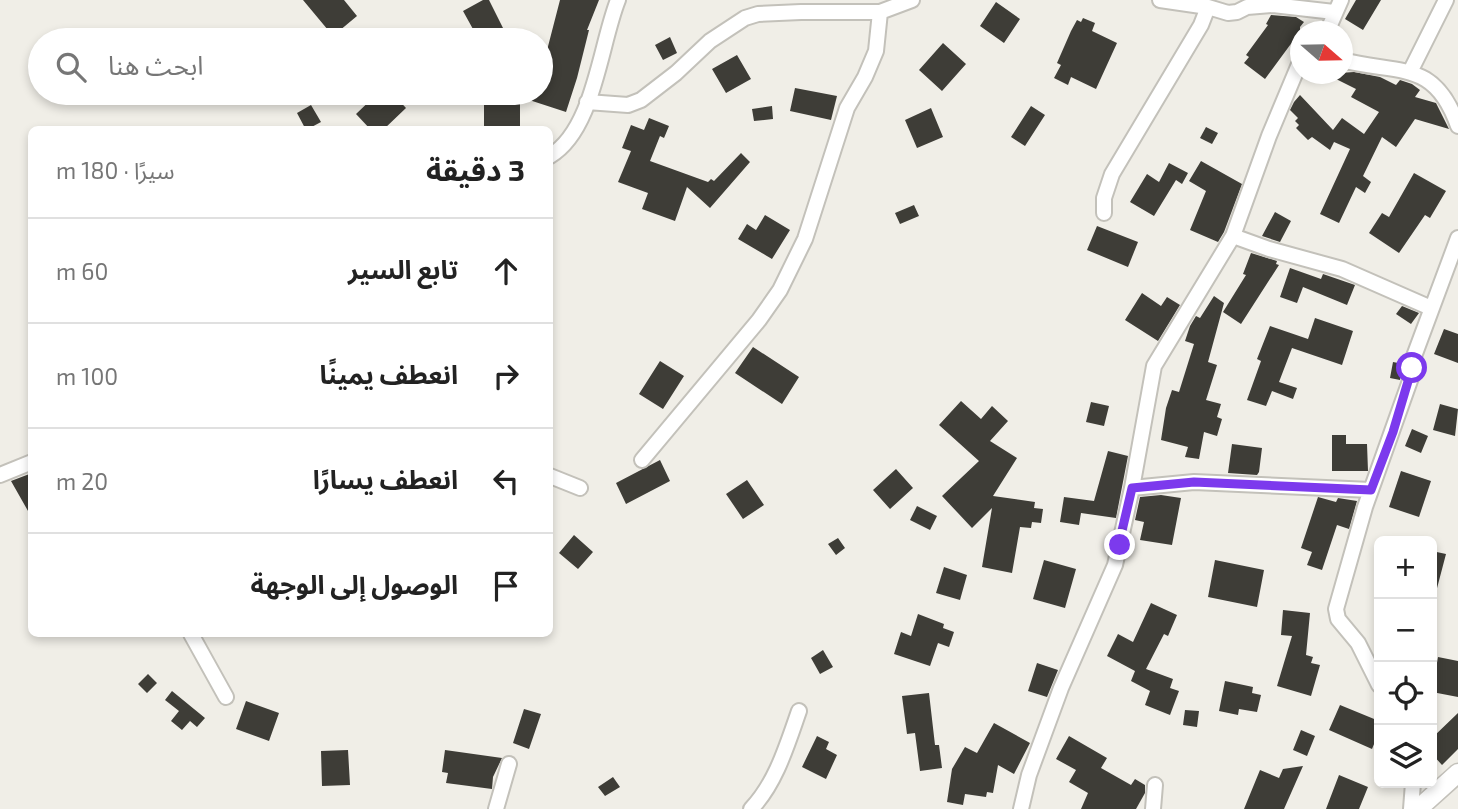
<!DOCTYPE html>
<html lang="ar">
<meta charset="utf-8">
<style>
:root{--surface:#fff;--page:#f2f2f2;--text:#222;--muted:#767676;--line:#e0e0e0}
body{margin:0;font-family:"Exo 2","Noto Sans Arabic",sans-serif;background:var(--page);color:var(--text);direction:rtl}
.controls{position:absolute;right:21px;bottom:21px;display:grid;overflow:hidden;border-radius:10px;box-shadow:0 4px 10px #0003}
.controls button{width:63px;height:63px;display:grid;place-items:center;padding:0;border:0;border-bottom:2px solid var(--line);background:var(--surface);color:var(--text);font:35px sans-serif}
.compass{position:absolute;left:1290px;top:21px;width:63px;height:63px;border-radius:50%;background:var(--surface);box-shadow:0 4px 10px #0003;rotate:110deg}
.stop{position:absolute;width:21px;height:21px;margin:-16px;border:5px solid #7c3aed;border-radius:50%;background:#fff}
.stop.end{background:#7c3aed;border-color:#fff;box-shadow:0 2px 7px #0008}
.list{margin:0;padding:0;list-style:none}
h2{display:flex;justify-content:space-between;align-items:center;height:91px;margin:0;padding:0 28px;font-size:30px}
h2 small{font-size:23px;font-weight:400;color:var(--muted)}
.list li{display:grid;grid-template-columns:46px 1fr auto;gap:21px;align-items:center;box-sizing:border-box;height:105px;padding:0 28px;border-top:2px solid var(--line)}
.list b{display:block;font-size:26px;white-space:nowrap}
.list em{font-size:23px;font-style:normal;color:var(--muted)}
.icon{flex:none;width:38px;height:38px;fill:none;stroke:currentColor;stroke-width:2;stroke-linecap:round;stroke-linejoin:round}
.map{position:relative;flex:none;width:1458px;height:809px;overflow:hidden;direction:ltr}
.search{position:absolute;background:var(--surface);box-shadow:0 4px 10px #0003;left:28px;top:28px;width:525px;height:77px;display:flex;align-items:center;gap:18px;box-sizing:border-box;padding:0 24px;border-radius:38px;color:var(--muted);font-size:26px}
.panel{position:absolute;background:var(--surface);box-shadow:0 4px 10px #0003;left:28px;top:126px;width:525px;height:511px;border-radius:10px;direction:rtl}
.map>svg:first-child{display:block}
</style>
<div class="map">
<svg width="1458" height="809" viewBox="0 0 1458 809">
<rect width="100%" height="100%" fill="#f0eee7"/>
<!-- building -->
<path fill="#3e3d37" d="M303 0H344L357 16 333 36Z
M483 0H489L503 28 479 40 463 11Z
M560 0H599L587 30H589L577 78 566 112 520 97V130L484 128V93H541V79L548 58H545Z
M1356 0H1381L1363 30 1345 19Z
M996 2 1020 19 1004 43 980 26Z
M1271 15 1296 17 1304 22 1300 27V45L1293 41 1265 79 1244 63 1249 57 1246 55 1268 25 1266 24Z
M1083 18 1095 23 1092 31 1117 43 1096 89 1071 77 1068 85 1054 78 1061 65 1057 63 1071 31 1077 20 1081 22Z
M670 37 677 53 663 60 655 45Z
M943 43 966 64 942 91 919 70Z
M737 55 751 79 726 93 712 69Z
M1354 72 1380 77 1396 85 1400 80 1412 84 1420 90 1415 97 1436 103 1449 129 1415 119 1396 147 1382 137 1363 176 1371 182 1365 193 1356 187 1339 223 1320 214 1350 149 1334 142 1330 150 1312 137 1308 140 1296 128 1299 125 1295 121 1298 118 1290 110 1294 102 1300 95 1333 130 1342 118 1364 134 1379 112 1351 97 1356 89 1326 74Z
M795 88 837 96 831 120 790 111Z
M378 93H392L406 108 383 130H371L356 114Z
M311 105 321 122 306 130 297 113Z
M772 106 773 119 754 121 752 109Z
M1031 106 1045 115 1025 146 1011 137Z
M931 108 943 137 917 148 905 120Z
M649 118 669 126 664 138 660 136 650 161 708 182 711 179 714 181 741 153 750 162 710 208 687 187 675 221 642 209 648 193 618 182 631 151 622 148 631 125 644 130Z
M1206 127 1218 133 1212 144 1200 138Z
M1201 161 1242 184 1224 232 1218 242 1190 230 1206 191 1189 181Z
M1169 163 1188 173 1182 184 1176 180 1154 216 1130 202 1147 174 1159 182Z
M1414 173 1446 191 1430 218 1425 215 1399 253 1369 233 1382 213 1389 217Z
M914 205 919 216 900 224 895 213Z
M1275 212 1291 221 1280 242 1262 236Z
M765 215 790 230 772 259 738 239 747 224 756 230Z
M1097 226 1138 242 1128 267 1087 250Z
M1251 253 1277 261 1276 264 1279 265 1241 324 1223 312 1246 275 1243 274Z
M1290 268 1321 279 1323 274 1355 285 1347 305 1303 287 1297 303 1280 297Z
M1142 293 1161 306 1167 297 1180 305 1158 341 1125 320Z
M1214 296 1224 303 1208 362 1217 365 1206 400 1221 404 1217 417 1222 419 1217 436 1204 432 1199 459 1185 457 1188 447 1161 440 1166 408 1172 390 1179 392 1194 344 1185 341 1190 326 1196 316 1200 318Z
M1402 306 1419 313 1411 324 1396 314Z
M1315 318 1353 331 1342 365 1292 348 1279 382 1297 388 1293 399 1272 391 1266 406 1247 400 1261 361 1257 359 1270 326 1308 339Z
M1444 329 1458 334V363L1434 354Z
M753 347 799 377 782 404 735 373Z
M660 361 684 376 663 409 639 394Z
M1393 362 1403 364 1400 380 1390 378Z
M961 401 981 419 992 406 1008 421 990 441 1017 458 993 496 1035 502 1034 508 1043 509 1041 523 1032 522 1031 528 1020 527 1012 573 982 567 992 508 972 528 942 496 979 461 939 425Z
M1091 402 1109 406 1104 426 1086 422Z
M1440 404 1458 409 1455 436 1433 430Z
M1412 429 1428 436 1421 453 1405 446Z
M1332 435H1346V444H1367L1368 471H1332Z
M1232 444 1262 448 1259 472 1257 475 1228 473Z
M1108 451 1128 456 1116 518 1081 513 1079 525 1060 522 1064 497 1094 501Z
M660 460 670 481 626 504 616 483Z
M896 469 913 488 890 509 873 490Z
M1401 471 1431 481 1419 517 1389 507Z
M32 473V518L11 481Z
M747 480 764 505 743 519 726 494Z
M1161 495 1181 498 1172 545 1140 540 1144 522 1135 520 1140 497Z
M1318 497 1336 502 1338 498 1357 501 1349 529 1337 525 1322 570 1307 565 1312 552 1301 548Z
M917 506 937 516 930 530 910 520Z
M574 535 593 552 578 569 559 553Z
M838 538 845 548 836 555 828 544Z
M1432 551 1446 554 1436 592 1432 591Z
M1044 560 1076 569 1065 608 1033 599Z
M1215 560 1264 570 1257 607 1208 597Z
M944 567 967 575 960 600 936 593Z
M1151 603 1177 615 1168 636 1164 634 1146 669 1173 679 1170 688 1179 691 1170 715 1145 705 1150 691 1131 681 1135 671 1107 656 1118 634 1133 642Z
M1283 610 1310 613 1306 655 1313 657 1311 663 1320 665 1311 696 1277 686 1292 636 1281 635Z
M918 614 944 624 943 628 954 632 949 647 938 643 930 666 894 654 901 632 911 636Z
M823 650 833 667 820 674 811 658Z
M1438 657 1458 661V697L1432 692Z
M1037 663 1058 670 1047 697 1028 691Z
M148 674 157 683 147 693 138 684Z
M1225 681 1253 687 1252 693 1261 695 1257 712 1239 709 1238 715 1219 711Z
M172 691 205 718 197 727 190 721 182 730 171 721 179 711 165 700Z
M929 693 935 745H939L942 768 920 771 915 733 907 734 902 696Z
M246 701 279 713 269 741 236 729Z
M1340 705 1379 721V732L1372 749 1329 730Z
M524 709 541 714 529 749 513 743Z
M1185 710 1199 711 1197 727 1183 725Z
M1458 713V749L1442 765 1432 754V738Z
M994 723 1030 743 1014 774 998 765 993 793 987 792 986 797 965 794 963 805 947 802 952 769 965 747 977 753Z
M1301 730 1315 736 1307 756 1293 750Z
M817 736 829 742 826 749 837 755 826 779 802 767Z
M1069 736 1107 758 1101 768 1131 785 1135 779 1145 785V793L1136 809H1081L1088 793 1069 782 1076 770 1056 759Z
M348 750 350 785 322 786 321 751Z
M445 750 502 758 493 777 492 789 446 783 448 773 442 772Z
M1303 766 1284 809H1244L1260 770 1279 778 1283 769Z
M1339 775 1368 787 1359 809H1326Z
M613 777 620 787 605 796 598 787Z"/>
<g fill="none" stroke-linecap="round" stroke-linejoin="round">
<!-- minor casing -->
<g stroke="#c3c1ba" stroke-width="18">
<path id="minor" d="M1160 0 1208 7 1228 13 1237 12 1247 7 1273 5 1334 12
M1327 32 1341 0
M1342 60C1397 75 1434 58 1458 126
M1410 72 1446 0
M587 102 628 105 641 100 676 73 710 41 745 18 758 14 801 12H880L912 0
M550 156C594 130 600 45 618 0
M1104 213V198L1112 174 1201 25 1208 7
M1233 236 1269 249 1342 269 1431 308
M642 460 759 320 780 290 805 239 847 108 865 77 876 51 880 12
M0 475 32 462
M550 476 580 488
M1132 488 1194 482 1371 490
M191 634 226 697
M1379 685 1358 643 1338 619 1336 609 1365 507 1412 375 1413 359 1458 238
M496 809 509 764
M751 809C776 783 787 745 799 711
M1021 809 1029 775 1061 688 1115 565 1132 488 1154 366 1233 236 1269 136 1300 62
M1153 809 1155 785
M1411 809 1413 783"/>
</g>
<!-- tertiary casing -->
<g stroke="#c3c1ba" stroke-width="21">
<path id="tertiary" d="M1418 809 1458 773"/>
</g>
<!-- minor -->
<use href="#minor" stroke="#fff" stroke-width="14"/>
<!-- tertiary -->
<use href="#tertiary" stroke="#fff" stroke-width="18"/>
</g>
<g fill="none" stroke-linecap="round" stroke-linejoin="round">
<!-- route -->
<path stroke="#7c3aed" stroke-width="9" d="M1120 545 1121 535 1132 488 1194 482 1371 490 1393 432 1412 368"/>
</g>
</svg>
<div class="controls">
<button>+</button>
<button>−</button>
<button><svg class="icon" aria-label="locate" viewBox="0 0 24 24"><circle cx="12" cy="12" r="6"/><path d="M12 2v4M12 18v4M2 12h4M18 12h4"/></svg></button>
<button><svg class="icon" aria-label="layers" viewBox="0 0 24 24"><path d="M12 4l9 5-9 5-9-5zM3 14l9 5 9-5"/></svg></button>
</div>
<svg class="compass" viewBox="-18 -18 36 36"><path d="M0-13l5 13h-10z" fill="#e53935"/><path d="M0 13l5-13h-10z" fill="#767676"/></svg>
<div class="stop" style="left:1412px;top:368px"></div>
<div class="stop end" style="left:1120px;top:545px"></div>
<div class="search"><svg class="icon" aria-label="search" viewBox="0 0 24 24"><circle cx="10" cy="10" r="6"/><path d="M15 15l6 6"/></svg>ابحث هنا</div>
<section class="panel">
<h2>3 دقيقة<small>سيرًا · 180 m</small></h2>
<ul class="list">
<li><svg class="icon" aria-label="ahead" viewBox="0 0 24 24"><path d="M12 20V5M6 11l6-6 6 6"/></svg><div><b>تابع السير</b></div><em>60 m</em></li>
<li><svg class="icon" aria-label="right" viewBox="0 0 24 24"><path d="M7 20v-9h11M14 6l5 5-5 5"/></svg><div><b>انعطف يمينًا</b></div><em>100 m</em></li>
<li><svg class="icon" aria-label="left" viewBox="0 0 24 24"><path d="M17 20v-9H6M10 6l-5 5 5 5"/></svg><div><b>انعطف يسارًا</b></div><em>20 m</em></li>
<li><svg class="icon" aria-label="arrive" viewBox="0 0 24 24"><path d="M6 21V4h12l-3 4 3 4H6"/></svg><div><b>الوصول إلى الوجهة</b></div></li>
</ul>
</section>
</div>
